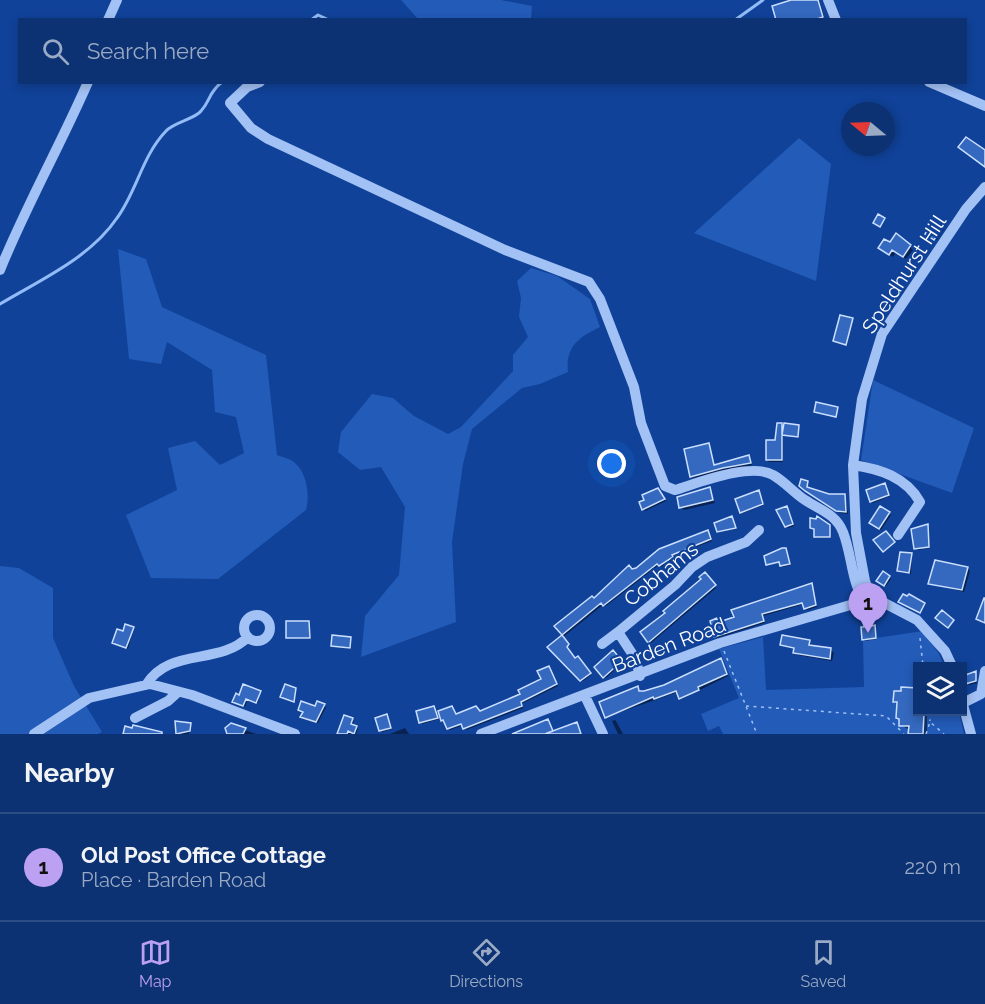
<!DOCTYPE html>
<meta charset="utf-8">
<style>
:root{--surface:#0c3273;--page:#1a3e7b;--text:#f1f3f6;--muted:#9aaac4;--line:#2c4d85;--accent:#bca0f2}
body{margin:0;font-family:Raleway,sans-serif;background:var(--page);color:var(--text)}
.controls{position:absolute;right:18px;bottom:18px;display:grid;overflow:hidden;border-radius:0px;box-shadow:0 3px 9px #0003}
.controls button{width:54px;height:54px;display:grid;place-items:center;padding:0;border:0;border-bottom:2px solid var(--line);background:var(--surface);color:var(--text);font:30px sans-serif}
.compass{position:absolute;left:841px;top:102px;width:54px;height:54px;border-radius:50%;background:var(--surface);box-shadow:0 3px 9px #0003;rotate:289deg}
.you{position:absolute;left:612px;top:464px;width:21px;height:21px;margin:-15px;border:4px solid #fff;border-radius:50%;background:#1a73e8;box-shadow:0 0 0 9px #1a73e833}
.badge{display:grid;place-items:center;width:39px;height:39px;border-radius:50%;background:var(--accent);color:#111;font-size:20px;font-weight:700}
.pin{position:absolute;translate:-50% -50px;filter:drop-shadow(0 2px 3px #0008)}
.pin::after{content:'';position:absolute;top:32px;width:21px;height:18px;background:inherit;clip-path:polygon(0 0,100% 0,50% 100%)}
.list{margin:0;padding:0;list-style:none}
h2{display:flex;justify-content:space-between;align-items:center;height:78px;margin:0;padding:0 24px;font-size:26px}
h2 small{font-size:20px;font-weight:400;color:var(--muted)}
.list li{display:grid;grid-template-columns:39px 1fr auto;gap:18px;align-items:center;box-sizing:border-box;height:108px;padding:0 24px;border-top:2px solid var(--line)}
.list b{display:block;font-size:22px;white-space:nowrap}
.list p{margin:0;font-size:20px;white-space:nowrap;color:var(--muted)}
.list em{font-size:20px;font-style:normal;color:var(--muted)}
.icon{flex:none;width:33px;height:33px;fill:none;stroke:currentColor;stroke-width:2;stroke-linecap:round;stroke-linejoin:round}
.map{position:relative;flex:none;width:985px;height:734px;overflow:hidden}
.search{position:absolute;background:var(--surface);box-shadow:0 3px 9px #0003;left:18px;right:18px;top:18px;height:66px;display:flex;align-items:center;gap:15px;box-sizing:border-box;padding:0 21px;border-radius:0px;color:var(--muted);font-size:22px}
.sheet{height:186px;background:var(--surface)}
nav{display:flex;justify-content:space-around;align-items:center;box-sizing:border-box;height:84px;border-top:2px solid var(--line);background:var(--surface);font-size:16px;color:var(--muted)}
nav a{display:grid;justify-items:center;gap:3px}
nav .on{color:var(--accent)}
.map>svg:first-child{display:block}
</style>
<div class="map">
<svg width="985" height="734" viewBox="0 0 985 734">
<rect width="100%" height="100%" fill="#104299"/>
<!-- green -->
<path fill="#235bb8" d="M401 0H501L532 6 531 19H418Z
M799 138 831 164 816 281 694 233Z
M118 249 146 259 162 307 266 355 277 455C282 457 291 459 295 463 307 473 310 496 306 510L218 579 151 578 126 515 177 490 168 448 195 441 220 465 244 453 236 417 215 412 212 370 167 342 161 364 129 359Z
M531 268 557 276 590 299 600 327C579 337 565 347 568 372L540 384 522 388 472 429 463 464 452 542 456 622 361 657 365 616 399 575 405 507 381 467 360 470 338 452 341 432 372 394 393 398 414 416 448 434 461 427 513 371V355L528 337 519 317 521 298 517 281Z
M873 380 974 428 952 493 861 460Z
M0 566 19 568 53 588V638L74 686 102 732 98 734H0Z
M923 631 939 654 944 666H918V712H959L964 734H723L719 726 708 731 701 714 739 698 719 649 763 637 766 690 864 687 863 640Z"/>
<!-- shadow -->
<path fill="#0007" d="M796 0H819L825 20H778Z
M944 224 946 226 937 240 928 235Z
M910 247 913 250 906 259 896 252 893 257 883 251Z
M852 320 847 345 836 342 834 340Z
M781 425 785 428 799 426V438L783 434V462H769L767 460Z
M709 445 715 467 748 457 752 465 693 478 691 477Z
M807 483 809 489 829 496H845L848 514 840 513 810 493 803 488Z
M886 487 890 496 873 503 871 501Z
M709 489 715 503 684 510 681 507Z
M759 491 764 505 743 513 741 512Z
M659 492 666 501 645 511 643 509Z
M787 508 794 526 788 528 777 511Z
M881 508 891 515 881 530 873 524Z
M733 520 737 529 718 531Z
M829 526 831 538H817L816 530 811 528Z
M928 526 930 548 918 550 916 548Z
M708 532 712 541 672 556 673 559 662 567 660 564 606 606 604 604 562 638 575 659 578 658 591 675 583 681 549 647 564 636 556 626 632 571Z
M786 550 791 565 783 567 780 563 767 565 776 554 775 551Z
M912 555 911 574 900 572 898 570Z
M967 568 970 571 964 592 930 583Z
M705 574 716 588 651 643 642 633 667 613Z
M889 577 891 579 886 586 880 583Z
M812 585 817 607 807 610 804 604 763 616 765 623 717 638 715 636 711 622 719 623Z
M869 608 877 639 865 641 863 639Z
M309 622 311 639 288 638Z
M133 629 128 649 116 644Z
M351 639V649L332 646Z
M809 641 812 647 831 650 834 653 832 661 798 655 795 649 782 645Z
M613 652 622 663 606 678 596 667Z
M722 661 728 676 682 699 678 692 606 717 637 688 640 692 665 686Z
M550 669 558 686 521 704 523 708 466 730 464 725 450 730 448 728 452 707 456 716 480 712 500 705 543 680Z
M976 673 977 683 969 685 964 677Z
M260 692 258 703 248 699 245 707 234 702 240 697Z
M895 692 918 712H927V734H910V730L900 725 899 706 894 702Z
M317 703 326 707 318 723 304 719 302 717 315 708Z
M434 708 439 719 422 724 421 722Z
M387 716 392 729 382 732 381 730Z
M345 717 354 721 352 726 358 729 356 734H338Z
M615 720 616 721 623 734H618L612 721Z
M177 723 190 724 189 734H177Z
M231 725 256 734H229L227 729Z
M405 728 409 734H390Z"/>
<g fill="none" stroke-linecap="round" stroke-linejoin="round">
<!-- stream -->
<path stroke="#93bbf8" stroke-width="3" d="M311 20 318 15 329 20
M735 20 763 0
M0 304C40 280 90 258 117 218 137 191 142 156 166 131 174 122 195 119 201 111 211 100 208 93 222 82"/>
</g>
<!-- building -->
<path fill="#3469bf" stroke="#cadefe" stroke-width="1.5" d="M791 0H818L823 17 814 20H776L772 6Z
M966 137 985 150V167L958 147Z
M878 214 885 218 880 227 873 223Z
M935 217 945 223 934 240 925 234Z
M896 233 911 245 903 257 892 250 889 255 878 248 884 239 890 242Z
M840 315 853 318 846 345 833 341Z
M816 402 838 407 836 417 814 412Z
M777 423H782V460H766V440H775Z
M784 423 799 425 798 437 782 435Z
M709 443 714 465 749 455 751 463 723 468 690 477 684 449Z
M801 479 808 481 807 487 829 494H845L846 512 836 511 805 491 799 486Z
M885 483 889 495 870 502 866 490Z
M710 487 713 500 679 508 677 497Z
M658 488 665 499 642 510 639 502 644 500 642 495Z
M759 490 763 504 740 513 735 499Z
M787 506 793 524 785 527 776 510Z
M880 506 890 512 879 529 869 523Z
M732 516 736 528 717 532 714 523Z
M817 516 830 525V537H814V529L810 528V518L816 519Z
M928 524 929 547 914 549 911 529Z
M708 530 711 539 672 555 673 557 659 566 657 564 603 606 601 603 562 635 554 626 592 596 594 598 629 565 632 569 636 568 659 549Z
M886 531 895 542 883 552 873 540Z
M782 548H786L790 564 780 566 779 562 766 565 764 556Z
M900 552 912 553 909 573 897 571Z
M935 560 968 567 962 590 928 584Z
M883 571 890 576 884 586 876 581Z
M705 572 716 585 648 643 640 632 665 613 663 611 701 579 699 577Z
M812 583 816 605 804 609 802 603 762 614 764 621 714 637 710 621 717 618 719 622 734 617 731 610Z
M903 594 907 596 909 594 925 603 920 613 898 602Z
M984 598H985V623L976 619Z
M869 606 872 626 875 625 876 638 862 640 861 627H864L861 610Z
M942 610 954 620 948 628 935 618Z
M286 621H309L310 638H286Z
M125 624 134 627 126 648 112 643 117 629 123 631Z
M332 635 351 637 350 648 331 646Z
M562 635 569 644 567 647 575 658 578 656 591 673 580 681 547 647Z
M782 635 810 640 809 645 831 648 830 659 793 653 794 648 780 645Z
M613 650 622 661 603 678 594 667Z
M721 658 727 674 698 687 699 690 679 699 676 691 654 699 653 697 605 718 599 702 638 686 639 691H644L664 685Z
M549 666 557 684 521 702 522 706 463 729 461 724 447 729 443 720 441 721 438 711 452 706 456 714 476 706 480 711 520 694 518 690 541 679 537 671Z
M976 671V681L965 684 963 676Z
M243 684 261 691 256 703 246 699 243 706 232 702 236 693 239 695Z
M285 684 296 688 294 702 280 697Z
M901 687 918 688V711L924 714 923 734H908L909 726H899V719L896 718 897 702H893L894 691H901Z
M301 701 315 706 317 701 325 704 316 722 300 717 303 712 298 710Z
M434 706 438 718 419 723 416 711Z
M387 714 391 728 379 731 375 718Z
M344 715 353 718 351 724 357 726 354 734 348 731 347 734H337Z
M548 719 553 731 545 734H512Z
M175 721 191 723 190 731 176 734Z
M577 722 581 734H548L547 733Z
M231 723 246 728 243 734H227L225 728Z
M133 725 162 732V734H123L125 726 132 728Z"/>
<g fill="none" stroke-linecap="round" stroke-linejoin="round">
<!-- path -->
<path stroke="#a2c1f4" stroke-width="1.5" stroke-dasharray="3 4.5" stroke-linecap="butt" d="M920 638 923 666
M724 651 757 734
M746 706 886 716 904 734
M929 712 930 721
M926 734 930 722 944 734"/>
<!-- minor -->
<path stroke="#a2c1f4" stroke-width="10" d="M828 0 836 20
M108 20 117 0
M260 82 247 87 230 103 251 128 268 139 505 250 589 282 600 299 634 387 641 423 665 486 675 490C698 483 751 462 773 475 784 481 794 493 805 500 820 510 836 514 843 532 852 555 851 580 864 601
M929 82 985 106
M0 270C26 206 60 146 88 82
M853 465C880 469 906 477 920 502L898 535
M244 628a13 13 0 1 1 26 0a13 13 0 1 1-26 0Z
M602 644 618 632
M952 666 945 651 917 620 871 596 865 581 856 533 853 465 862 399 882 334 966 209 985 187
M640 676 635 658 618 632 675 585 692 567 707 557 746 542 759 530
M146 685C169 647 219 666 248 637
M585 696 603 734
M962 701 971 734
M963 703 981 694 985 671
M135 718 168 701 178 692
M34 734 89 698 150 684 192 695 295 734
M481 734 720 643 864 601 869 598"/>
</g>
<g text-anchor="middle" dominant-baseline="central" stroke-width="4.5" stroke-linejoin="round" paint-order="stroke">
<!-- street labels -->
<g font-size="20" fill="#fff" stroke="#104299">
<text transform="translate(904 274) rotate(-57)">Speldhurst Hill</text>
<text transform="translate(661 574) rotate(-39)">Cobhams</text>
<text transform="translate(669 645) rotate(-21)">Barden Road</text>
</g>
</g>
</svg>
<div class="controls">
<button><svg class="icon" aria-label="layers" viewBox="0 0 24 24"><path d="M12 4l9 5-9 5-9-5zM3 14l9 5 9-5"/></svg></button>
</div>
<svg class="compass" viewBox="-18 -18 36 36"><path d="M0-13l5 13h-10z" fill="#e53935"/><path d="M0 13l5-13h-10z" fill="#9aaac4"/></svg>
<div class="you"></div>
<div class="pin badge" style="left:868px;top:633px">1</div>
<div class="search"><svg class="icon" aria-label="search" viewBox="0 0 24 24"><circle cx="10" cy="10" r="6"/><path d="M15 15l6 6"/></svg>Search here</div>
</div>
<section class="sheet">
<h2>Nearby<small></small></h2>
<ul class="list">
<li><span class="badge">1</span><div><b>Old Post Office Cottage</b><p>Place · Barden Road</p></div><em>220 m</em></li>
</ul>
</section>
<nav>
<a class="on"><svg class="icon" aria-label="map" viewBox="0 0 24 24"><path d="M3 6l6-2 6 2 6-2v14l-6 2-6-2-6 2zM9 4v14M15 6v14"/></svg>Map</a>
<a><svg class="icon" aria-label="directions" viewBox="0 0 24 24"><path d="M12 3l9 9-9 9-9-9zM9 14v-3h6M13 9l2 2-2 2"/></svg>Directions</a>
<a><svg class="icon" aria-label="saved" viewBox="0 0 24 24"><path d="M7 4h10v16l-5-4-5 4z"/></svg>Saved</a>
</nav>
